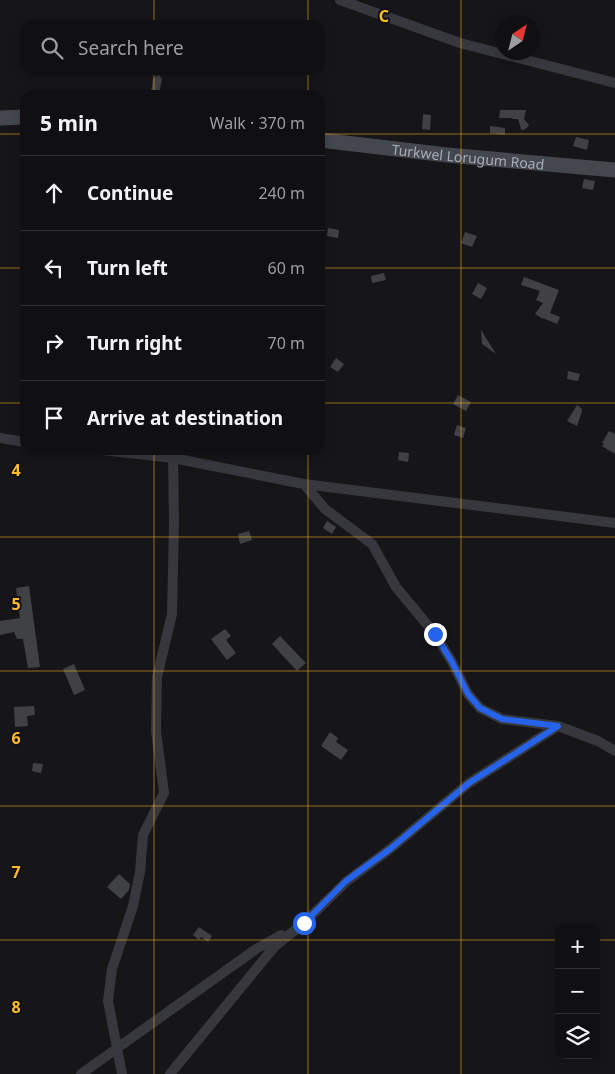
<!DOCTYPE html>
<meta charset="utf-8">
<style>
:root{--surface:#101012;--page:#1e1e20;--text:#f1f3f6;--muted:#9c9d9f;--line:#303032}
body{margin:0;font-family:"Noto Sans",sans-serif;background:var(--page);color:var(--text)}
.controls{position:absolute;right:15px;bottom:15px;display:grid;overflow:hidden;border-radius:10px;box-shadow:0 2px 12px #0003}
.controls button{width:45px;height:45px;display:grid;place-items:center;padding:0;border:0;border-bottom:1px solid var(--line);background:var(--surface);color:var(--text);font:25px sans-serif}
.compass{position:absolute;left:495px;top:15px;width:45px;height:45px;border-radius:50%;background:var(--surface);box-shadow:0 2px 12px #0003;rotate:35deg}
.stop{position:absolute;width:15px;height:15px;margin:-11px;border:4px solid #2563eb;border-radius:50%;background:#fff}
.stop.end{background:#2563eb;border-color:#fff;box-shadow:0 1px 5px #0008}
.list{margin:0;padding:0;list-style:none}
h2{display:flex;justify-content:space-between;align-items:center;height:65px;margin:0;padding:0 20px;font-size:21px}
h2 small{font-size:16px;font-weight:400;color:var(--muted)}
.list li{display:grid;grid-template-columns:32px 1fr auto;gap:15px;align-items:center;box-sizing:border-box;height:75px;padding:0 20px;border-top:1px solid var(--line)}
.list b{display:block;font-size:19px;white-space:nowrap}
.list em{font-size:16px;font-style:normal;color:var(--muted)}
.icon{flex:none;width:28px;height:28px;fill:none;stroke:currentColor;stroke-width:2;stroke-linecap:round;stroke-linejoin:round}
.map{position:relative;flex:none;width:615px;height:1074px;overflow:hidden}
.search{position:absolute;background:var(--surface);box-shadow:0 2px 12px #0003;left:20px;top:20px;width:305px;height:55px;display:flex;align-items:center;gap:12px;box-sizing:border-box;padding:0 18px;border-radius:15px;color:var(--muted);font-size:19px}
.panel{position:absolute;background:var(--surface);box-shadow:0 2px 12px #0003;left:20px;top:90px;width:305px;height:365px;border-radius:15px}
.map>svg:first-child{display:block}
</style>
<div class="map">
<svg width="615" height="1074" viewBox="0 0 615 1074">
<rect width="100%" height="100%" fill="#161618"/>
<!-- building -->
<path fill="#404145" d="M159 75 162 79 159 94 151 93 153 78Z
M500 110H526L524 119 529 125 527 128 523 130 521 129 518 119H512L510 117V118H499Z
M423 114 431 115 430 130 422 129Z
M490 126 505 128V135L490 133Z
M576 137 589 140 587 150 573 146Z
M584 179 595 181 593 190 582 188Z
M328 228 339 230 338 238 327 236Z
M465 232 477 236 472 247 461 243Z
M384 273 386 280 372 283 371 276Z
M524 277 559 290 550 313 560 317 557 324 543 318V319L535 314 543 303 536 300 540 291 521 285Z
M478 283 487 288 481 299 472 294Z
M481 330 496 354 482 344Z
M336 358 344 364 338 372 330 367Z
M568 371 580 374 578 381 567 379Z
M458 395 471 402 466 411 453 404Z
M577 405 582 409V411L577 426 567 421Z
M457 425 466 428 463 438 454 435Z
M609 431 615 434V454L602 446 604 444 602 443Z
M399 452 409 453 408 462 398 460Z
M327 521 336 527 332 534 323 528Z
M249 531 252 540 240 544 238 534Z
M29 586 40 667 28 668 23 639H17L14 632 0 635V621L20 618 16 588Z
M225 629 231 636 226 640 236 653 227 660 211 639Z
M280 636 306 663 297 671 272 644Z
M74 664 85 690 74 695 63 669Z
M34 706 35 715 27 716 28 726 15 727 14 707Z
M330 732 338 738 336 742 348 750 341 760 321 746Z
M33 763 43 764 41 773 32 771Z
M119 874 130 884 129 890 121 899 107 887Z
M199 927 212 936 208 942 201 937 199 940 193 935Z"/>
<g fill="none" stroke-linecap="round" stroke-linejoin="round">
<!-- street -->
<path stroke="#37383e" stroke-width="10" d="M340 0 460 43 615 83
M0 438 25 442
M102 450 173 458 304 484 615 523
M304 484 325 509 372 544 396 587 435 634 452 662 468 694 480 708 502 719 558 726 598 741 615 751
M81 1074 256 949 281 935
M122 1074 108 1001 112 969 133 906 140 872 143 835 164 793 156 731 157 677 172 614 174 522 173 458
M170 1074 275 946 304 923 347 881 390 849 469 783 558 726"/>
<!-- secondary -->
<g stroke="#44474e" stroke-width="15">
<path d="M0 118 25 117"/>
<path id="s1" d="M320 140 447 155 615 170"/>
</g>
</g>
<g fill="none" stroke-linecap="round" stroke-linejoin="round">
<!-- route -->
<path stroke="#2563eb" stroke-width="6" d="M304 923 346 881 390 849 469 783 558 726 502 719 480 708 468 694 452 662 435 634"/>
</g>
<!-- grid -->
<path fill="none" stroke="#ffbc27" stroke-width="1" stroke-opacity="0.55" d="M154 0V25M308 0V25M461 0V1074M154 70V95M308 70V95M0 134H25M320 134H615M0 268H25M320 268H615M0 403H25M320 403H615M154 450V1074M308 450V1074M0 537H615M0 671H615M0 806H615M0 940H559M596 940H615"/>
<g text-anchor="middle" dominant-baseline="central" stroke-width="4" stroke-linejoin="round" paint-order="stroke">
<!-- street labels -->
<g font-size="14" fill="#a7acb9" stroke="#111113">
<text stroke="none"><textPath href="#s1" startOffset="149">Turkwel Lorugum Road</textPath></text>
</g>
</g>
<g font-size="16" text-anchor="middle" font-weight="bold" fill="#ffbc27" stroke="#111113" stroke-width="4" stroke-linejoin="round" paint-order="stroke">
<text x="384" y="22">C</text>
<text x="16" y="476">4</text>
<text x="16" y="610">5</text>
<text x="16" y="744">6</text>
<text x="16" y="878">7</text>
<text x="16" y="1013">8</text>
</g>
</svg>
<div class="controls">
<button>+</button>
<button>−</button>
<button><svg class="icon" aria-label="layers" viewBox="0 0 24 24"><path d="M12 4l9 5-9 5-9-5zM3 14l9 5 9-5"/></svg></button>
</div>
<svg class="compass" viewBox="-18 -18 36 36"><path d="M0-13l5 13h-10z" fill="#e53935"/><path d="M0 13l5-13h-10z" fill="#9c9d9f"/></svg>
<div class="stop" style="left:304px;top:923px"></div>
<div class="stop end" style="left:435px;top:634px"></div>
<div class="search"><svg class="icon" aria-label="search" viewBox="0 0 24 24"><circle cx="10" cy="10" r="6"/><path d="M15 15l6 6"/></svg>Search here</div>
<section class="panel">
<h2>5 min<small>Walk · 370 m</small></h2>
<ul class="list">
<li><svg class="icon" aria-label="ahead" viewBox="0 0 24 24"><path d="M12 20V5M6 11l6-6 6 6"/></svg><div><b>Continue</b></div><em>240 m</em></li>
<li><svg class="icon" aria-label="left" viewBox="0 0 24 24"><path d="M17 20v-9H6M10 6l-5 5 5 5"/></svg><div><b>Turn left</b></div><em>60 m</em></li>
<li><svg class="icon" aria-label="right" viewBox="0 0 24 24"><path d="M7 20v-9h11M14 6l5 5-5 5"/></svg><div><b>Turn right</b></div><em>70 m</em></li>
<li><svg class="icon" aria-label="arrive" viewBox="0 0 24 24"><path d="M6 21V4h12l-3 4 3 4H6"/></svg><div><b>Arrive at destination</b></div></li>
</ul>
</section>
</div>
